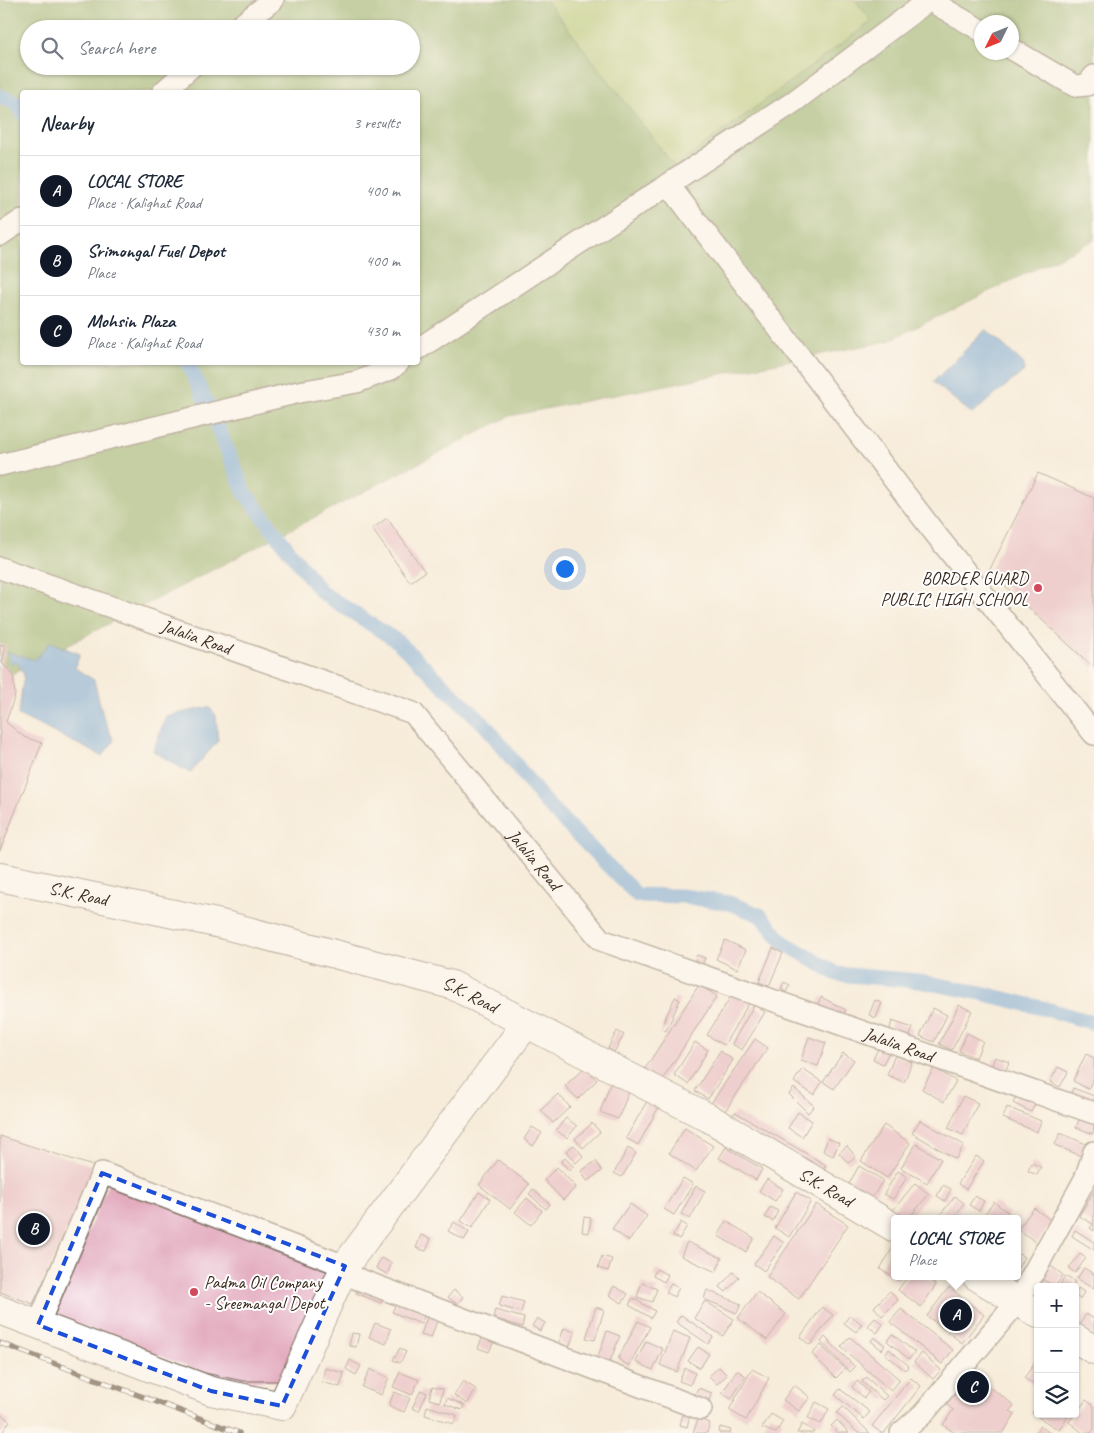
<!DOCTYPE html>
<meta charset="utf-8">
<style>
:root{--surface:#fff;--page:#f6f6f7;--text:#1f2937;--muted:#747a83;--line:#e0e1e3;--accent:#111827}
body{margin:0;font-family:Caveat,sans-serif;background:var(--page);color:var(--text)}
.controls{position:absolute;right:15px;bottom:15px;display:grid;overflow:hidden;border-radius:5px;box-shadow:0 1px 4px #0004}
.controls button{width:45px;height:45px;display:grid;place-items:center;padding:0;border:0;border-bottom:1px solid var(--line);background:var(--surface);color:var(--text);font:25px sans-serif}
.compass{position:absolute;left:974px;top:15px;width:45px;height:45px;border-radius:50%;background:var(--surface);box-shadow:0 1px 4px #0004;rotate:227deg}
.you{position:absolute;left:564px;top:568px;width:18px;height:18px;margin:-12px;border:4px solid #fff;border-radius:50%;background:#1a73e8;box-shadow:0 0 0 8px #1a73e833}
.badge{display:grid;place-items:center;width:32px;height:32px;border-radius:50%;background:var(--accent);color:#fff;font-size:16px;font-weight:700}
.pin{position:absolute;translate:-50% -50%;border:2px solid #fff;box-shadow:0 1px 5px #0006}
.popup{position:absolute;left:891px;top:1215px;width:130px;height:65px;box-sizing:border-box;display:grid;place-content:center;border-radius:5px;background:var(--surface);filter:drop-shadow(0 1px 4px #0005);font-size:16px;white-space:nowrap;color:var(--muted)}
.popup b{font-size:19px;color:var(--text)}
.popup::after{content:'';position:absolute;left:50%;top:100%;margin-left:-10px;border:10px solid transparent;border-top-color:var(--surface)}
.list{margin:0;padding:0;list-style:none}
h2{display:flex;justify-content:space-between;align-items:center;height:65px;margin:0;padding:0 20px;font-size:21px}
h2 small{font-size:16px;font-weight:400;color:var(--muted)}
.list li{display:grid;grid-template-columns:32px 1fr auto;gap:15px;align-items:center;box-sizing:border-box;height:70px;padding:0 20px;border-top:1px solid var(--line)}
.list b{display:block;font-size:19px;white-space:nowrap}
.list p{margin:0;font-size:16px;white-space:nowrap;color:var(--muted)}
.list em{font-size:16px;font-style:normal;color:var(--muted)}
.icon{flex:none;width:28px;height:28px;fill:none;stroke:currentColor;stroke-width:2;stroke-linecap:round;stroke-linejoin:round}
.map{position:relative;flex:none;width:1094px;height:1433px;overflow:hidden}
.search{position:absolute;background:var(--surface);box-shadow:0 1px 4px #0004;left:20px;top:20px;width:400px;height:55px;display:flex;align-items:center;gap:12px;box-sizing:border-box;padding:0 18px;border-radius:28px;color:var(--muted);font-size:19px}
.panel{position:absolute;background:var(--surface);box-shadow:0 1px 4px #0004;left:20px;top:90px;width:400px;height:275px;border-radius:5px}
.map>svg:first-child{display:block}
</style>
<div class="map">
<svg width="1094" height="1433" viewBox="0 0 1094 1433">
<rect width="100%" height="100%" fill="#fff"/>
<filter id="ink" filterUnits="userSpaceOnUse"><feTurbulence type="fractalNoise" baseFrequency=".02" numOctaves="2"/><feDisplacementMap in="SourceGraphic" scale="10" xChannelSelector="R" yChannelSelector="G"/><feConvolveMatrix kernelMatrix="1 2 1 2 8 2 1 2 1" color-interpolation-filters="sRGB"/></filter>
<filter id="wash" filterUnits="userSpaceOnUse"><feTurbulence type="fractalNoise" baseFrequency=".0096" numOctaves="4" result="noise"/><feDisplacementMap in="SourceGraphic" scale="20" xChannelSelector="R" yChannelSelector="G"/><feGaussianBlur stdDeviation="1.12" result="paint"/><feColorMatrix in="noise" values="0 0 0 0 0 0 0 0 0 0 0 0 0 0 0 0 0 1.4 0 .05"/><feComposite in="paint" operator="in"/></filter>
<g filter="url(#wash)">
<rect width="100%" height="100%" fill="#f7ecda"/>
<!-- green -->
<path fill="#abc46a" stroke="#737744" d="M546 0H855L872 21 675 167Z"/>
<!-- forest -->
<path fill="#88aa5e" stroke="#626a3e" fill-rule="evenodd" d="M0 0H546L675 167 872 21 855 0H1094V240L888 341 510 416 0 680ZM982 22H1012V52H982ZM29 29H411V66H29ZM22 92H418V362H22Z"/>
<!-- water -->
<path fill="#68a1d7" stroke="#52667a" d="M986 329 1024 364V371L972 414 933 382Z
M50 642 80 654 75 668 94 680 103 716 114 741 102 756 18 715 24 675 17 662 11 664 7 652 35 660Z
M209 707 216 715 218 741 190 773 153 751 166 716Z"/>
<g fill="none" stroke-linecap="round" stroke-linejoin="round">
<!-- canal -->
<path stroke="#68a1d7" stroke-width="15" d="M0 96 17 103 22 113
M187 362 212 414 245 493 321 592 397 641 486 726 545 802 637 895 682 896 729 903 760 915 783 942 837 974 918 981 981 993 1050 1010 1094 1023"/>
</g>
<g id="blocks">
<!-- building -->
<path fill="#e3acbf" d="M1038 473 1094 498V668L989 571Z
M387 518 425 572 410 582 372 529Z
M0 644 6 646 2 663 13 674 15 695 6 722 24 737 42 743 0 851Z
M725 940 746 950 737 969 716 959Z
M773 948 783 953 769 986 759 982Z
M697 955 705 958 702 965 694 961Z
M784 982 790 985 786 992 781 989Z
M699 985 717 996 658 1086 641 1075Z
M733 993 749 1003 724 1045 707 1035Z
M675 997 680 1000 666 1031 661 1028Z
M821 997 846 1010 842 1018 817 1006Z
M875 1000 882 1003 876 1018 869 1015Z
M754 1005 765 1012 742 1050 732 1044Z
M959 1005 972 1011 952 1050 939 1044Z
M933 1008 947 1015 934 1042 920 1036Z
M892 1021 913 1028 909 1038 889 1032Z
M617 1031 624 1035 614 1052 608 1048Z
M967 1033 983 1041 976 1058 959 1051Z
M809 1037 826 1043 818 1066 801 1060Z
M755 1039 768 1048 723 1114 710 1105Z
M695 1042 708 1050 688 1084 674 1075Z
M879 1047 889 1052 883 1064 873 1059Z
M720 1051 733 1060 708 1099 695 1091Z
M843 1053 854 1060 834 1089 823 1082Z
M1086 1054 1094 1058V1077L1088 1089 1073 1081Z
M895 1055 912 1062 904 1082 887 1075Z
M995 1057 1009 1062 1004 1076 990 1071Z
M585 1067 597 1080 578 1099 565 1086Z
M1058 1067 1068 1072 1060 1087 1050 1082Z
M934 1068 956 1081 944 1102 922 1089Z
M802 1069 822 1082 814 1095 794 1082Z
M611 1082 630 1089 618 1119 600 1112Z
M794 1088 814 1106 808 1113 789 1094Z
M1073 1088 1094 1096V1108L1069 1099Z
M1018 1093 1036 1102 1031 1112 1013 1103Z
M558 1094 570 1107 553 1123 541 1110Z
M650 1096 661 1103 638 1145 626 1138Z
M963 1096 978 1103 963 1135 948 1128Z
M1007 1107 1041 1121 1037 1132 1003 1118Z
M735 1112 826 1165 821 1173 730 1120Z
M798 1112 812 1121 802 1137 788 1128Z
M1081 1115 1094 1121 1093 1134 1076 1127Z
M566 1118 577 1126 567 1138 556 1130Z
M920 1120 964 1145 956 1159 912 1133Z
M592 1123 600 1132 583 1148 575 1139Z
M884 1125 910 1143 887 1178 861 1161Z
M532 1127 542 1133 533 1146 524 1139Z
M685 1128 713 1146 696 1171 669 1153Z
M1060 1133 1086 1144 1081 1156 1055 1145Z
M0 1136 96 1167 33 1304 0 1292Z
M828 1138 839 1143 833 1156 823 1151Z
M916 1144 941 1159 927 1183 901 1168Z
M574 1145 583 1156 576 1163 566 1151Z
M847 1146 856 1157 848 1163 839 1153Z
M726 1147 762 1169 756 1180 719 1158Z
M628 1148 636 1153 622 1177 614 1173Z
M976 1156 984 1161 966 1189 958 1184Z
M565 1158 574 1167 570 1171 561 1162Z
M498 1160 529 1184 510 1209 479 1185Z
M596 1161 602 1171 587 1181 581 1171Z
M1032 1163 1041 1167 1037 1175 1028 1171Z
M859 1166 883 1180 868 1205 845 1191Z
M557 1167 576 1187 563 1200 544 1180Z
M898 1171 907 1177 893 1199 884 1194Z
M683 1178 693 1184 674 1215 664 1209Z
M767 1179 783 1189 775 1201 759 1191Z
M108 1183 337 1269 283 1381H243L205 1373 53 1315Z
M915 1183 929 1194 908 1219H895L889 1215Z
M943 1185 951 1189 945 1201 937 1196Z
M696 1186 705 1191 690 1219 681 1214Z
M533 1189 550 1204 546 1209 529 1194Z
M1094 1191V1231L1090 1228 1093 1224 1079 1216Z
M479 1192 490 1199 472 1228 461 1221Z
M796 1192 811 1201 789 1237 775 1228Z
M955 1196 964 1203 953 1219H945L940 1215Z
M975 1196 984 1201 979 1211 969 1205Z
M527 1198 542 1211 531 1225 515 1212Z
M994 1202 1009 1213 1005 1219H989L984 1215Z
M630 1204 647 1216 629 1241 612 1229Z
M816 1204 848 1225 799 1299 767 1277Z
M770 1207 778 1211 773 1221 765 1217Z
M1034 1208 1053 1222 1037 1243 1018 1229Z
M584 1217 591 1218 589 1233 582 1232Z
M726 1221 754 1238 746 1252 718 1236Z
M454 1222 469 1232 464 1240 448 1231Z
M681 1222 687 1226 679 1239 673 1236Z
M1075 1230 1094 1242V1250L1072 1236Z
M421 1235 431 1239 426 1251 416 1248Z
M774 1236 784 1243 764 1271 754 1264Z
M687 1242 722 1258 716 1272 681 1256Z
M892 1249 895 1251V1276H900L898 1280 880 1269Z
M1017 1253 1024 1257 1017 1270Z
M1080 1254 1086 1258 1075 1273 1069 1268Z
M602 1256 612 1259 608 1271 598 1268Z
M381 1258 392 1263 387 1274 376 1268Z
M1051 1266 1063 1275 1055 1287 1042 1279Z
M1084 1268 1094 1274V1289L1077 1279Z
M656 1269 668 1275 664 1282 653 1276Z
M733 1272 739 1277 726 1292 720 1287Z
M908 1276H924L936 1285 921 1307 898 1290Z
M998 1276H1013L1016 1279 1012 1285Z
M1065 1276 1075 1282 1072 1287 1060 1285Z
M642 1283 657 1289 652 1302 637 1297Z
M671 1284 679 1288 674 1297 666 1292Z
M359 1285 384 1295 381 1303 356 1293Z
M614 1286 628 1294 622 1303 609 1295Z
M949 1287 984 1315 962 1343 927 1316Z
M1078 1288 1084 1292 1080 1299 1075 1296Z
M454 1290 463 1297 457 1304 448 1297Z
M707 1290 741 1304 737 1313 704 1299Z
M890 1291 898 1300 882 1316 874 1307Z
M757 1292 786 1314 767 1340 738 1318Z
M502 1296 524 1302 521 1312 499 1306Z
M633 1298 655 1311 651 1318 629 1305Z
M397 1301 426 1312 421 1324 392 1312Z
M705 1301 734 1319 723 1336 694 1318Z
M596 1307 604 1310 595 1340 586 1338Z
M822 1307 833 1315 810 1345 800 1337Z
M901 1309 953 1350 942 1364 890 1322Z
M495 1310 524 1318 522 1327 493 1318Z
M429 1311 439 1315 431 1338 421 1335Z
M1086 1314 1094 1319V1335L1079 1326Z
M681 1315 713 1337 708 1344 676 1322Z
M850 1315 862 1324 856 1332 844 1323Z
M537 1318 545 1323 540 1331 532 1326Z
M875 1318 883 1324 877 1333 868 1326Z
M638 1321 650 1327 629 1366 618 1359Z
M375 1323 391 1329 386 1344 369 1337Z
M564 1328 575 1332 569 1347 559 1343Z
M607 1331 620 1336 607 1369 595 1365Z
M673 1331 690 1338 677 1372 660 1365Z
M352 1333 359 1334 356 1347 349 1346Z
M484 1334 495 1339 489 1352 478 1348Z
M892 1334 915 1352 909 1359 887 1341Z
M825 1337 855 1367 850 1372 821 1342Z
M850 1337 900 1380 891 1391 841 1347Z
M874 1337 885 1345 882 1350 871 1341Z
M646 1341 663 1349 653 1370 636 1362Z
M821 1345 845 1369 836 1378 812 1354Z
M698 1347 709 1354 700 1368 688 1361Z
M400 1348 406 1352 400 1363 393 1360Z
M889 1349 909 1366 905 1370 885 1354Z
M922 1353 941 1370 933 1379 914 1362Z
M350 1360 361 1366 356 1375 346 1369Z
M1036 1361 1038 1377 1033 1384 1024 1378Z
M719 1367 727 1375 717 1384 709 1376Z
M325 1368 344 1373 340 1387 322 1382Z
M685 1368 695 1373 690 1385 679 1381Z
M370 1369 389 1378 381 1395 362 1387Z
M752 1369 769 1378 746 1420 729 1410Z
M737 1370 746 1376 731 1399 722 1393Z
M968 1371 1014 1405 1010 1411 1015 1414 1003 1433H955L943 1425 953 1410 944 1402Z
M400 1372 419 1380 412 1395 393 1387Z
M866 1377 887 1396 883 1400 862 1382Z
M911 1378 921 1386 884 1433H881L872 1426Z
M463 1381 476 1389 467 1404 454 1395Z
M857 1381 869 1392 864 1398 852 1387Z
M794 1385 810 1397 799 1411 783 1400Z
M432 1387 443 1389 440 1402 429 1399Z
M698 1388 712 1393 708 1403 694 1397Z
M840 1389 870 1412 864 1419 835 1395Z
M421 1390 427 1393 419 1411 412 1408Z
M394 1392 410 1398 404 1412 389 1406Z
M447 1398 464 1405 462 1410 445 1404Z
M1086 1400 1094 1406V1429L1091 1433H1083L1069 1422Z
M816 1402 829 1409 821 1424 808 1418Z
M1038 1403V1414H1069L1059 1430 1032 1413Z
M427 1406 457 1415 454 1424 425 1415Z
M843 1407 870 1433H858L837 1413Z
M0 1414 10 1421 2 1433H0Z
M683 1414 690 1416 687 1427 680 1425Z
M771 1414 783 1421 776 1433 762 1428Z
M698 1419 710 1423 707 1433H693Z
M837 1420 849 1433H838L831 1426Z
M802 1424 814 1431 813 1433H797Z
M1040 1426 1050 1433H1035Z
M720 1427 731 1430 730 1433H719Z"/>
</g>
</g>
<g filter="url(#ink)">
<use href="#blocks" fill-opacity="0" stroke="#7d6e60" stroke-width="1"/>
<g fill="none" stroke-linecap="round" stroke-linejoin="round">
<!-- minor casing -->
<g stroke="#7d6e60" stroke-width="24">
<g id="minor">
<path d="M929 0 982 31"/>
<path d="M236 29 273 0"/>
<path d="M1012 49 1075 86 1087 85 1094 76"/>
<path d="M163 92 192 66"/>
<path d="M669 185 930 527 1094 734"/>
<path d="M0 235 22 220"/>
<path d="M418 349 792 103 929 0"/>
<path d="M0 465 299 392 357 382 391 369 399 362"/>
<path id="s1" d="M0 568 413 713 601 940 1094 1113"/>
<path d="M342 1273 701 1409"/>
<path d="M38 1325 102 1173 345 1266"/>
<path d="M901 1433 923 1414 1018 1301 1085 1179 1094 1152"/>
</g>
</g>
<!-- major casing -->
<g stroke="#7d6e60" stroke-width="30">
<g id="major">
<path id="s2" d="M0 877 221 924 452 985 709 1118 895 1228"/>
<path d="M976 1276 1038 1314"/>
<path d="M0 1310 211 1391 282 1406 345 1266 526 1024"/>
<path d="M1075 1338 1094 1350"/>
</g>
</g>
<!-- minor -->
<use href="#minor" stroke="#fff" stroke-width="21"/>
<!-- major -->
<use href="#major" stroke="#fff" stroke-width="28"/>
<!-- rail casing -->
<g stroke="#3b2a1e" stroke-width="5.5">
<path id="rail" d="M0 1343 239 1433"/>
</g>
<!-- rail -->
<use href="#rail" stroke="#fff" stroke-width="4" stroke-dasharray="11" stroke-linecap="butt"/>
</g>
</g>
<!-- marked area -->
<path d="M0 0H1094V1433H0ZM102 1173 345 1266 282 1406 211 1391 38 1325Z" fill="#f7ecda" fill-opacity=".55" fill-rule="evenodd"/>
<path fill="none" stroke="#1d4ed8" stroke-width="4" stroke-dasharray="10 6" stroke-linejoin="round" d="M102 1173 345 1266 282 1406 211 1391 38 1325Z"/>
<!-- markers -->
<g fill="#d1495b" stroke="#fff" stroke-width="2">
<circle cx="1038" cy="588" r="5"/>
<circle cx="194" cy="1292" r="5"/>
</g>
<g text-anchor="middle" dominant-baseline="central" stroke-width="4" stroke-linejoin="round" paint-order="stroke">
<!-- poi labels -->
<g font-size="18" fill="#3b2a1e" stroke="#fff" text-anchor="end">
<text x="1028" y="578">BORDER GUARD<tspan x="1028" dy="21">PUBLIC HIGH SCHOOL</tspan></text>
<text x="204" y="1282" text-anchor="start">Padma Oil Company<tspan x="204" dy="21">- Sreemangal Depot</tspan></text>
</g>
<!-- street labels -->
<g font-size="18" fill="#3b2a1e" stroke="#fff">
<text stroke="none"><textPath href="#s1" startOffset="208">Jalalia Road</textPath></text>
<text stroke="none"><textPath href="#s1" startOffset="628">Jalalia Road</textPath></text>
<text stroke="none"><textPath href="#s2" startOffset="80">S.K. Road</textPath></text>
<text stroke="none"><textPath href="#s2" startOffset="485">S.K. Road</textPath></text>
<text stroke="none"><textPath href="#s1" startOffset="1048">Jalalia Road</textPath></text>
<text stroke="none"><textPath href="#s2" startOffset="890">S.K. Road</textPath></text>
</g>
</g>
</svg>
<div class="controls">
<button>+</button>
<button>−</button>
<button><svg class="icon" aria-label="layers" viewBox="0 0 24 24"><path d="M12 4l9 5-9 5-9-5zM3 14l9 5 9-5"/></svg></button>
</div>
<svg class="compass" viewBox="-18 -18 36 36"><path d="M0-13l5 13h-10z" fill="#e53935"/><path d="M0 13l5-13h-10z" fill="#747a83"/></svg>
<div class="you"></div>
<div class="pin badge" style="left:956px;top:1315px">A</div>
<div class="popup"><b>LOCAL STORE</b>Place</div>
<div class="pin badge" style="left:34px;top:1229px">B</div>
<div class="pin badge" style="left:973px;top:1387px">C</div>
<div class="search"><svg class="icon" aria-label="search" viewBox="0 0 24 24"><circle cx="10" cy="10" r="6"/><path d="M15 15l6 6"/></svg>Search here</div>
<section class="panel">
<h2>Nearby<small>3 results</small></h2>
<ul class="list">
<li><span class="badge">A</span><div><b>LOCAL STORE</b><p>Place · Kalighat Road</p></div><em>400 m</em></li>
<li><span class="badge">B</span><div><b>Srimongal Fuel Depot</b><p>Place</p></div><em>400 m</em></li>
<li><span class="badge">C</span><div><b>Mohsin Plaza</b><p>Place · Kalighat Road</p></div><em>430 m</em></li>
</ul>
</section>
</div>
